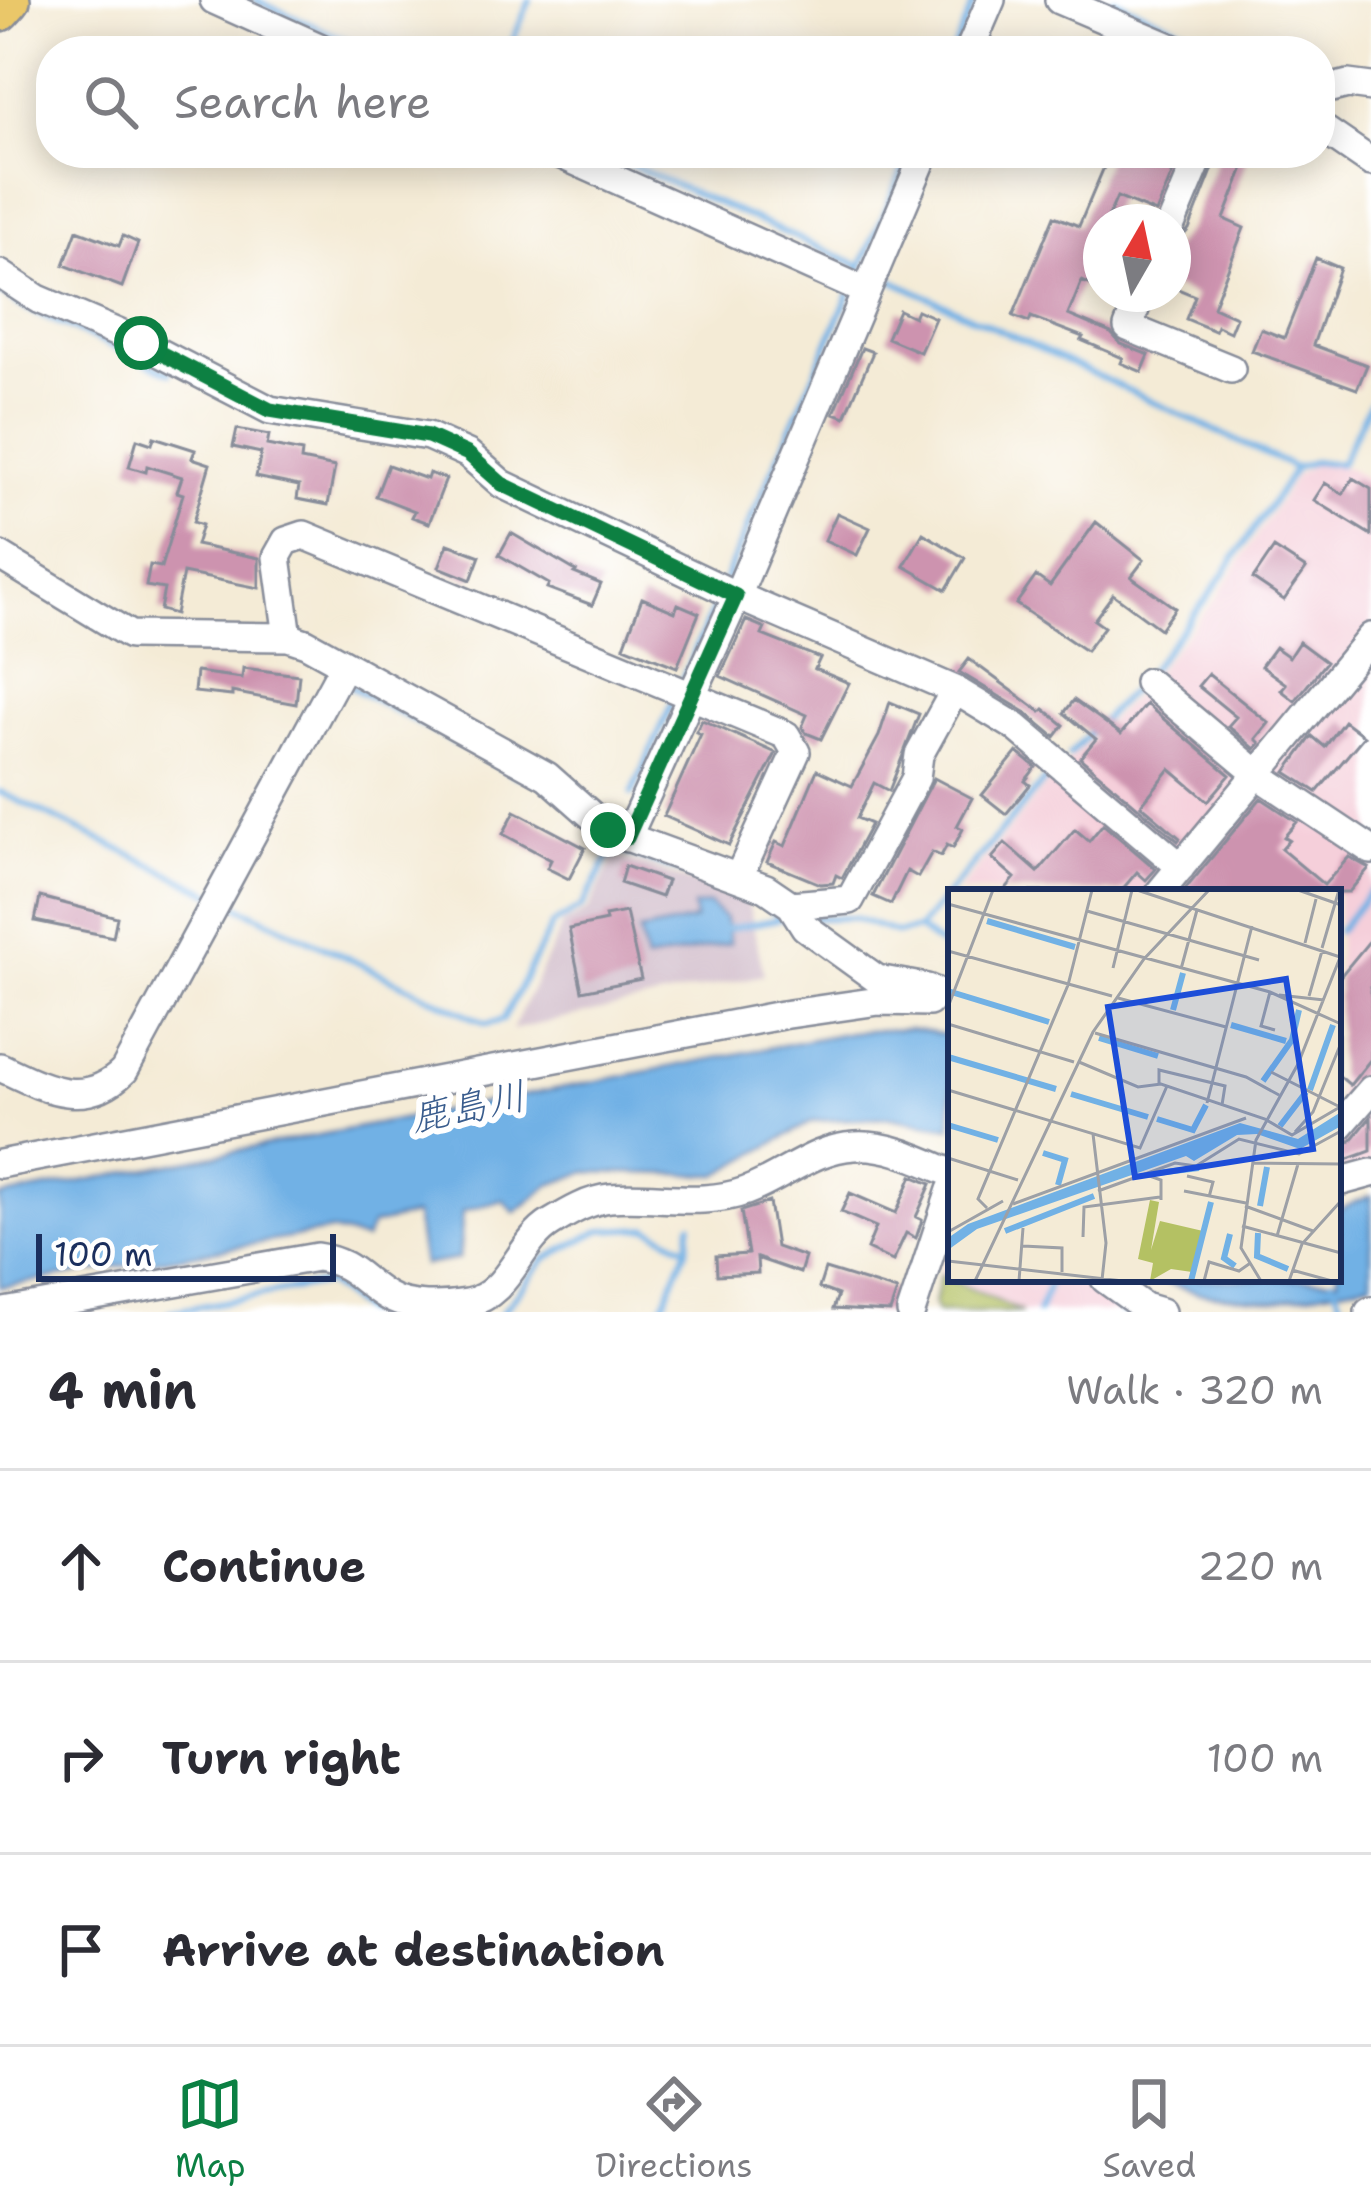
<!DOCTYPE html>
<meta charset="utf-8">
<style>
:root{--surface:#fff;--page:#f2f2f3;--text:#2b2b33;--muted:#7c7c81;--line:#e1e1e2;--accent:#0b8043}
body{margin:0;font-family:"Shantell Sans","Klee One",sans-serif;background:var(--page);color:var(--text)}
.compass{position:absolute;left:1083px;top:204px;width:108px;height:108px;border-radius:50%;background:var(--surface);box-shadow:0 6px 30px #0003;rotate:9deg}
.scale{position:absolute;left:36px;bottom:30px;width:300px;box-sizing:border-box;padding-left:12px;border:6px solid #1b2f5e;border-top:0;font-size:33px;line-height:42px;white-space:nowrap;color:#1b2f5e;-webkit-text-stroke:9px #fff;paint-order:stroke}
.stop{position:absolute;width:36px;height:36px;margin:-27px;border:9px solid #0b8043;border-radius:50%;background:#fff}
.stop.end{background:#0b8043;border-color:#fff;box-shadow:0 3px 12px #0008}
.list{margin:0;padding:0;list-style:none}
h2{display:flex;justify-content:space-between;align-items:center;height:156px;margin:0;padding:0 48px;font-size:51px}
h2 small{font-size:39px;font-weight:400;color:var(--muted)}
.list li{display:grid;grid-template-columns:78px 1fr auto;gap:36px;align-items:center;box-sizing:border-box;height:192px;padding:0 48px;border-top:3px solid var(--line)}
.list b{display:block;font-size:45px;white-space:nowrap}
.list em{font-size:39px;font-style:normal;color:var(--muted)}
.icon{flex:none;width:66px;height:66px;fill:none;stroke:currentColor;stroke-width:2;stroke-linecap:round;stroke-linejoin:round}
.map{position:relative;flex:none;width:1371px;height:1312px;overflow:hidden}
.search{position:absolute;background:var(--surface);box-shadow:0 6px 30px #0003;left:36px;right:36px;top:36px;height:132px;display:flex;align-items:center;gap:30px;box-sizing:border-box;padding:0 42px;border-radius:48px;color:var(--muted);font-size:45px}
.sheet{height:732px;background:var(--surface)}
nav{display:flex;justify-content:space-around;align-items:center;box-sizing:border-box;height:168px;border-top:3px solid var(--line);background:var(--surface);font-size:33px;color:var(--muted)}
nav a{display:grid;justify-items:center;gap:6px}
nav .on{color:var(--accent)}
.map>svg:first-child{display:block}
</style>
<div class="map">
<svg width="1371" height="1312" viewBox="0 0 1371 1312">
<rect width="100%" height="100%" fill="#fff"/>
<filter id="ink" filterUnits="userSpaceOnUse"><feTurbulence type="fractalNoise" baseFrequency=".00833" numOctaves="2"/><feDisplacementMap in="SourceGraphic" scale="24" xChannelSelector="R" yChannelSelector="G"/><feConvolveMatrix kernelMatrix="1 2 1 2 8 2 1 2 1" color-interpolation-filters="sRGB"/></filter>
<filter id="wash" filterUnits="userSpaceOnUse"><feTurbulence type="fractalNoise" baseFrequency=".004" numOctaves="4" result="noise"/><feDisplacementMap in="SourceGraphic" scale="48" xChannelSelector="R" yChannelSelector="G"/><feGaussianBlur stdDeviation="2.7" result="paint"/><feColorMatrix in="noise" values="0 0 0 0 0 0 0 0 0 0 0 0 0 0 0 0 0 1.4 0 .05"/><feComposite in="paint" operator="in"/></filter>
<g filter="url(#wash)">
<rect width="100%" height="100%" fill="#f4ebd6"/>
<!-- built -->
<path fill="#f5cfda" d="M1313 464 1349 468 1371 482V1173L1338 1175V892H958L1051 779 1140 690 1217 597 1296 475Z
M951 1237V1279H1091L1118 1304 1136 1312H1022L940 1275Z"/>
<!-- industrial -->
<path fill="#d1bdcb" d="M622 858 748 902 764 975 512 1030 563 924 588 911 612 861Z"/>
<!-- green -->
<path fill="#b4c163" stroke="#687860" stroke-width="3" d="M940 1275 1022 1312H937L934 1304Z"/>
<!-- water -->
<path fill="#71b1e5" stroke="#4670a2" stroke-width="3" d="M709 904 725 919 730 943 646 961 639 932 695 920 693 907Z
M909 1029 951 1036V1127L888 1117 813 1121 718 1175 587 1172 550 1185 515 1213 503 1200 463 1211 459 1259 423 1265 415 1215 372 1225 365 1240 330 1231 0 1287V1197L850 1032Z
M1371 1195V1282L1275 1301 1198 1293 1155 1279H1338V1210Z"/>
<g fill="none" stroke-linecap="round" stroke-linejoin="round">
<!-- stream -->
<path stroke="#71b1e5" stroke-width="6" d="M255 0 371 51
M1114 0 1222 46
M508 51 530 0
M953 51 975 0
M1323 111 1371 141
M603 153 861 266
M857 276 910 153
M892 280 1295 468
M0 292 22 306 170 373
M725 579 849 294
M1148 672 1213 590 1295 468 1314 461 1340 464 1371 401
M680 684 718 597
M351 687 518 776
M1069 755 1139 682
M0 792 213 894
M632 794 675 696
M605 841 621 851 698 877
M751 895 782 918
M225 900 487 1024 503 1020 552 925 582 907 608 858 621 851
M809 918H854L897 933 918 929 1049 775
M918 929 951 953
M721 930 784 918
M1338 931 1371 891
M1083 1279 1123 1312
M1332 1279 1343 1307
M169 1312 326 1283 364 1312
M502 1312 545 1259 601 1230 649 1228 687 1248
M660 1312 687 1248 691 1224
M1038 1312 1051 1279"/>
</g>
<g id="blocks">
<!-- building -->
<path fill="#cd93af" d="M1110 153H1181L1156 213 1117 197 1106 222H1101V289L1082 281 1068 315 1111 333 1121 344 1149 355 1142 372 1121 363 1123 358 1081 340 1083 337 1031 317 1029 322 1013 316 1054 216 1079 226Z
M1219 153 1247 160 1224 219 1244 228 1213 307 1236 317 1230 332 1217 326 1215 331 1186 319 1195 296 1173 287V248L1189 229Z
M77 230 119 246 123 236 138 243 122 287 64 265Z
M1316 258 1340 268 1313 345 1367 365 1357 389 1252 351 1261 329 1284 338Z
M899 310 914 317 917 310 935 318 920 352 887 338Z
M862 348 873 352 845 417 834 413Z
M237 429 269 435 267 445 302 452 301 460 335 467 328 505 297 499 299 486 256 477 261 453 233 447Z
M154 437 195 450 192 458 210 464 193 522 202 525 196 545 259 558V588L183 573 175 614 160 610 164 589 146 586 150 565 161 567 183 494 177 492 182 477 147 466 146 472 129 467 137 439 152 444Z
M388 465 427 479 429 473 446 479 429 523 412 517 415 511 376 496Z
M1353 478 1371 489V535L1314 500 1325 483 1343 494Z
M837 513 870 528 857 555 825 540Z
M1096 522 1144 560 1131 577 1175 608 1160 629 1113 594 1094 620 1104 627 1086 651 1016 604 1036 576 1050 586Z
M511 533 576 571 574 573 601 584 592 605 547 588 549 584 499 555Z
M923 533 965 558 946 590 904 566Z
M448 544 480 556 471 580 439 567Z
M1274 548 1306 569 1284 600 1253 579Z
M642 598 675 612 678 604 699 613 677 667 624 646Z
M746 620 765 628 762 635 820 658 815 669 849 683 821 739 806 733 802 727 807 715 720 676Z
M1299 642 1326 662 1295 701 1281 690 1286 684 1261 666 1275 647 1289 657Z
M969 659 1041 712 1044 709 1064 725 1055 737 1025 712 959 672Z
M243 668 299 675 296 704 232 692V696L194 692 196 672 242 678Z
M1208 674 1269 723 1256 739 1260 743 1255 749 1228 726 1236 717 1198 686Z
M1074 700 1121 734 1146 704 1230 775 1208 801 1170 769 1141 805 1180 838 1178 841 1080 758 1096 739 1064 713Z
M890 702 919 714 889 791 874 783 857 818 871 824 842 878 836 875 833 883 820 884 767 862 776 842 785 846 817 770 852 786 879 736Z
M702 720 776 753 729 845 664 816 701 734 696 732Z
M1344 721 1364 736 1317 792 1286 772 1312 736 1325 747Z
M1017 752 1036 767 1025 781 1030 785 1006 814 982 795Z
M934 778 972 798 957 826 963 829 953 848 947 845 941 856 932 852 918 877 907 871 891 904 873 896Z
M1261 798 1297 822 1284 837 1289 840 1281 849 1324 885 1349 857 1369 868 1349 892H1183Z
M515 811 585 848 569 879 547 868 551 860 503 834Z
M1103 824 1156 869 1146 880 1137 872 1120 892H1003L1015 878 992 858 1005 843 1038 872 1075 829 1089 841Z
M625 866 667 881 661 897 620 883Z
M40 897 117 917 113 937 35 921Z
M626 912 641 979 582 991 569 929 606 921 605 916Z
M1371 939V1059L1350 1085 1338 1075V979Z
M1371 1117V1151L1338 1163V1146L1351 1141Z
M912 1176 931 1184 916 1217 922 1220 916 1238 906 1233 893 1261 867 1249 876 1227 841 1212 850 1193 896 1213Z
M769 1202 776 1247 805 1257 800 1273 757 1258 758 1273 717 1275 716 1256 748 1254 741 1211Z
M825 1269 897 1291 890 1312 833 1309 838 1295 819 1288Z"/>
</g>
</g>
<g filter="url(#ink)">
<use href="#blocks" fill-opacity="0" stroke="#888d9a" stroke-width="3"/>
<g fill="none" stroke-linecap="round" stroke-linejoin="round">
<!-- minor casing -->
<g stroke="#888d9a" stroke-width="32">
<path id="minor" d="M214 0 328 51
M1059 0 1179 51
M969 51 991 0
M1320 91 1348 84 1371 87
M1320 127 1371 162
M557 153 865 291
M1172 222 1201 153
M0 274 38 299 141 343 270 410 428 436 468 454 502 484 737 596 955 690 1016 727 1181 867
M1141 294 1128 327 1231 369
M0 556 130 635 288 637 306 643 547 776 608 830 766 888 791 905 805 927 877 979 927 988 951 998
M288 637 277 557 286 541 304 535 786 735 796 752 739 876
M1148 682 1260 776 1371 850
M627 838 737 596 925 153
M1160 892 1371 637
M791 905 850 900 916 778 919 755 955 690
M0 1067C43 1087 84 1111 124 1071L344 665
M1338 1128 1371 1090
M0 1164 782 1015 879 1001 929 1002
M1338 1182 1371 1173
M1105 1279 1144 1307 1161 1312
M4 1312 317 1257C352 1262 359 1279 387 1296 408 1309 444 1307 467 1303 510 1295 518 1243 551 1223 569 1212 589 1200 610 1198 655 1194 702 1207 746 1191 784 1177 813 1148 855 1146 889 1144 921 1160 951 1173
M911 1312 951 1190
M1369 1312 1371 1311"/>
</g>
<!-- highway casing -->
<g stroke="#888d9a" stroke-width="44">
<path id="highway" d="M0 11 10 0"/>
</g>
<!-- minor -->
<use href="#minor" stroke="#fff" stroke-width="27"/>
<!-- highway -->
<use href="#highway" stroke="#eac769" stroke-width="39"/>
</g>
</g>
<g fill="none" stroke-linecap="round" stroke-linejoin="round" filter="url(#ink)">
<!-- route -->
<path stroke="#0b8043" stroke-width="15" d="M141 343 270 410 428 436 468 454 502 484 736 596 627 838 608 830"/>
</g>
<g text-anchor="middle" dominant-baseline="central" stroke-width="12" stroke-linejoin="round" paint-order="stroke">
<!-- water labels -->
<g font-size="39" font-style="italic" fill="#395c8d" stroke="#fff">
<text transform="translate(468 1106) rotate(-12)">鹿島川</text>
</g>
</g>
<!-- overview -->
<g transform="translate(948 889)">
<rect width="393" height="393" fill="#f4ebd6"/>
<path d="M202 311 211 313 203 361 212 332 255 342 244 383 223 380 202 392 205 374 190 370Z" fill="#b4c163"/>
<path d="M393 223V237L352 260 309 245 289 246 246 272 238 267 29 340 0 361V349L20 335 292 234 350 250Z" fill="#71b1e5"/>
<path fill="none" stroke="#71b1e5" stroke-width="6" d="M39 32 127 58M0 102 101 133M225 121 235 84M283 136 338 152M151 149 210 167M0 168 108 200M315 192 344 151 351 121M362 201 385 136M123 205 200 228M209 230 245 241 258 216M0 236 50 251M332 237 358 203M95 264 117 271 110 296M209 284 251 279M312 317 319 278M57 342 146 307M310 344 309 367 340 380M282 345 276 369 287 377M243 392 263 313"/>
<path fill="none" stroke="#9da0a6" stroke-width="3" d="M189 1 392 68M350 1 393 16M0 15 322 103 393 135M139 22 311 71M357 54 368 10M374 59 391 1M0 62 164 107M165 79 184 1M233 80 249 21M322 103 313 137 327 141M331 106 376 111M361 107 374 62M170 109 278 138M0 118 45 1M0 135 126 173M147 144 298 188 331 206M131 173 190 198 213 195 317 230 344 246 392 218M323 183 392 218M211 195V181L277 197 274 216M0 201 192 259 219 197M259 214 304 37M347 243 365 223 393 154M145 245 158 354 154 391M393 268V320M0 269 70 291M305 274 392 275M196 285 213 291V311M239 287 265 293 261 308M150 302 227 274 248 277 291 250 351 265 393 242M236 302 298 314M65 315 298 229M297 317 365 342M39 319 30 310 120 96 144 1M294 337 393 364M0 343 55 312M329 347 350 275M135 348 136 318 212 308M75 357 114 359V383M0 372 175 392M344 381 384 392M27 392 145 143 196 70 261 1M71 392 75 339M256 392 261 373 291 382 301 375M313 392 293 359 308 251 350 175 393 66M341 392 354 355 392 313"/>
<path fill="#1d4ed8" fill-opacity="0.15" stroke="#1d4ed8" stroke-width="6" d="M338 90 365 260 187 288 160 118Z"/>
<rect width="393" height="393" fill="none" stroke="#1b2f5e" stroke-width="6"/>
</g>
</svg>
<svg class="compass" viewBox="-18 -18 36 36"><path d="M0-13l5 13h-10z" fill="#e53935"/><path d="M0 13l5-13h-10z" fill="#7c7c81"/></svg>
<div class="scale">100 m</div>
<div class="stop" style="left:141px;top:343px"></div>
<div class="stop end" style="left:608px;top:830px"></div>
<div class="search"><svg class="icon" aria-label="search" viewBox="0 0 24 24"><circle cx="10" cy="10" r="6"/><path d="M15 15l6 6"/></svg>Search here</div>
</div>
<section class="sheet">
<h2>4 min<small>Walk · 320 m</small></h2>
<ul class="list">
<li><svg class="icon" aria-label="ahead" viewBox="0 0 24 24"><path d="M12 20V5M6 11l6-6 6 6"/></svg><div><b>Continue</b></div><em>220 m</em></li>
<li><svg class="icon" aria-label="right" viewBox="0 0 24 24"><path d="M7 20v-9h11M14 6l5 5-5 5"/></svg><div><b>Turn right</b></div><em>100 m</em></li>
<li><svg class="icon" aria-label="arrive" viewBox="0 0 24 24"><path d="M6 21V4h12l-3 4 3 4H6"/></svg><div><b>Arrive at destination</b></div></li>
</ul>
</section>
<nav>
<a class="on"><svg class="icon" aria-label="map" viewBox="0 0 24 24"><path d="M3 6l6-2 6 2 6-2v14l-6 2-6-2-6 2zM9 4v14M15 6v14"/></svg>Map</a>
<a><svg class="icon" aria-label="directions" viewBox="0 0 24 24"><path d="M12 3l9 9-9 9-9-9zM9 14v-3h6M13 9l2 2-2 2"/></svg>Directions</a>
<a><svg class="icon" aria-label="saved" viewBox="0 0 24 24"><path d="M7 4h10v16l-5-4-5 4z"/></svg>Saved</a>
</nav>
